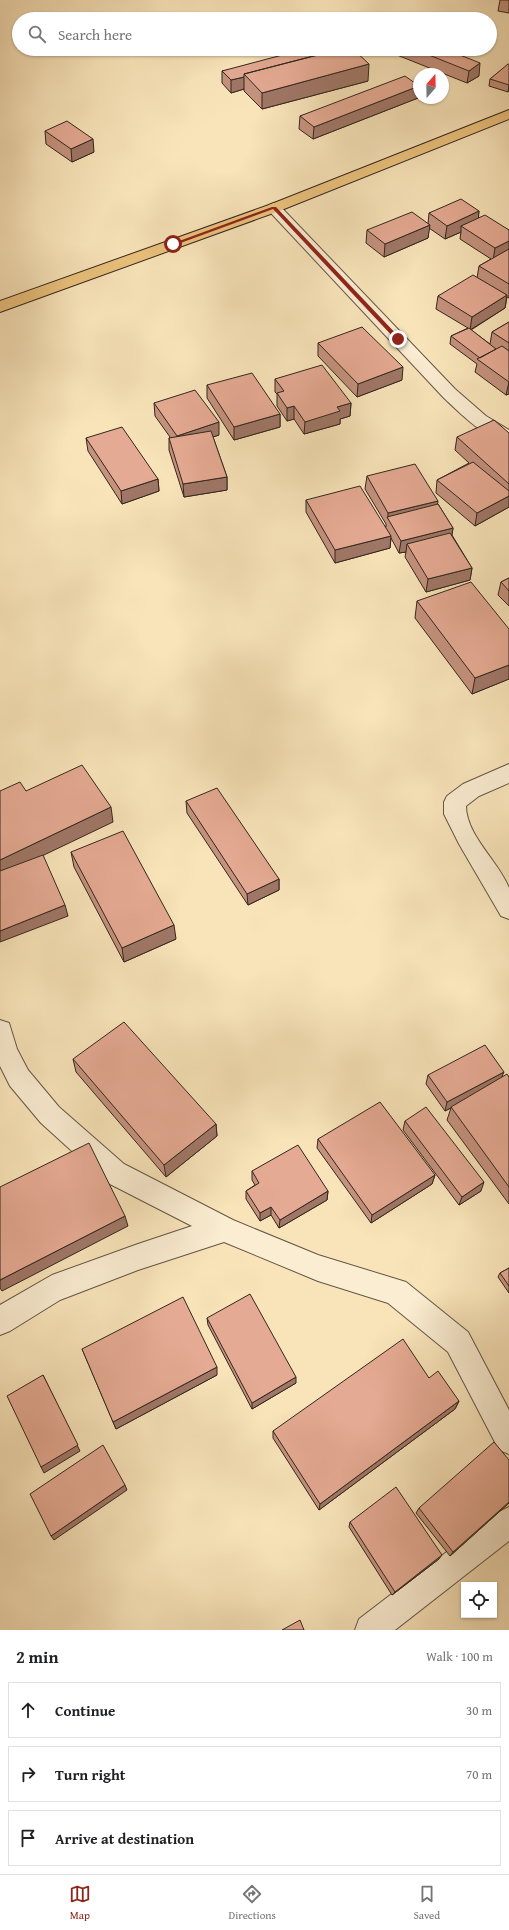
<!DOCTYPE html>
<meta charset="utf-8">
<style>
:root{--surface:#fff;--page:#f2f2f2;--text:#202124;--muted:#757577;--line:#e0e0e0;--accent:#8f2418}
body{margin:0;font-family:"Gentium Book Plus",serif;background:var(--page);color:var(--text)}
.controls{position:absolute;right:12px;bottom:12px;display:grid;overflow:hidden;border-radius:0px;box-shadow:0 1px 3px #0004}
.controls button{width:36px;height:36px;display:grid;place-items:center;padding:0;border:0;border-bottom:1px solid var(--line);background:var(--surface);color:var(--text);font:20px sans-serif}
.compass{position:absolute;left:413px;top:68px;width:36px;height:36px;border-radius:50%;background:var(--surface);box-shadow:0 1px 3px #0004;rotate:20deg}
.stop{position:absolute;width:12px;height:12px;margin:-9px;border:3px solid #8f2418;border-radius:50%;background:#fff}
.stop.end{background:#8f2418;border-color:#fff;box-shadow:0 1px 4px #0008}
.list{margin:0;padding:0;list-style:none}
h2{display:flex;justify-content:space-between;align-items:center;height:52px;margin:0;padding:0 16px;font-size:17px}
h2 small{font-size:13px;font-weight:400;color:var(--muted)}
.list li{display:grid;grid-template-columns:26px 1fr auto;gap:12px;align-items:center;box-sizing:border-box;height:56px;margin:0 8px 8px;padding:0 8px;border:1px solid var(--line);border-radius:0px}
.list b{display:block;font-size:15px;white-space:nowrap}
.list em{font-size:13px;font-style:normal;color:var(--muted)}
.icon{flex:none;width:22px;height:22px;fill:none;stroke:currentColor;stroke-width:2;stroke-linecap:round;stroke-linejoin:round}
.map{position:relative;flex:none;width:509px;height:1630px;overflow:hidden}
.search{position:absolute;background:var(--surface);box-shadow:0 1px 3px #0004;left:12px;right:12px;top:12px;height:44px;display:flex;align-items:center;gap:10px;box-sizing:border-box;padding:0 14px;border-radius:22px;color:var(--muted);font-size:15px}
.sheet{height:244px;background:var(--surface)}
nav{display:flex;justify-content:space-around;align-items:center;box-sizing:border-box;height:56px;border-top:1px solid var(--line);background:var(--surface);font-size:11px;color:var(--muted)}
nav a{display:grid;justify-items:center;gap:2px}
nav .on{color:var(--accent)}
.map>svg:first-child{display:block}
</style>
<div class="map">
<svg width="509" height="1630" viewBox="0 0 509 1630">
<rect width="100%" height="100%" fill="#f9e4ba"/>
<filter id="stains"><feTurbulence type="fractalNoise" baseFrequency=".005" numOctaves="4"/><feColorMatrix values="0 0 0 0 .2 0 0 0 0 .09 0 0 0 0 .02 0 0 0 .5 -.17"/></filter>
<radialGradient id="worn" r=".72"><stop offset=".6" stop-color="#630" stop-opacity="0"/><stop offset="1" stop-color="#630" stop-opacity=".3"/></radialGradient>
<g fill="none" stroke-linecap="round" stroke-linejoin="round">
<!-- minor casing -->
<g stroke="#645645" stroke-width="2">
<path id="minor" d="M274 203 279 205 455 389 486 416 509 430V443C482 436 462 415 443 397L269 211 266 208 269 205Z
M509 764V783L479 796 466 806C466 835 499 862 509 888 509 896 509 910 509 919L501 916 459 844 444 814V802L447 796 463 784Z
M0 1020 9 1023 17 1049 28 1070 59 1107 124 1164 233 1220 318 1255 406 1282 468 1332 509 1410V1454L499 1450 448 1352 388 1303 318 1281 224 1242 138 1270 60 1300 10 1331 0 1335V1305L52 1275 138 1244 192 1226 106 1182 41 1123 10 1086 0 1066Z
M509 1507V1541L395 1630H355L359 1619 499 1512Z"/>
</g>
<!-- primary casing -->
<g stroke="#32271e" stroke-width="2">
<path id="primary" d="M509 110V119L279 211 0 312V301L269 205Z"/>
</g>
<!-- minor -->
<use href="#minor" fill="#fbedd2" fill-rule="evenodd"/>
<!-- primary -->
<use href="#primary" fill="#ecc27d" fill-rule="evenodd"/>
</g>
<!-- wall -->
<path fill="#c5927e" stroke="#32271e" d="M500 0H509V13L498 11Z
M382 49H445L479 76 467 83Z
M318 55 368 81 262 109 244 91V89L231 93 222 83V71Z
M509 64V91L508 92 489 86 490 79Z
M419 85 418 98 313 139 299 129 300 116Z
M45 131 94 152 72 162 46 144Z
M479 211 478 218 509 230V298L507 297 505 308 471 330 490 344 492 332 509 322V394L506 395 475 372 477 364 450 344 451 336 468 328 436 309 438 296 477 278 479 266 491 259 460 239 461 232 445 239 429 228 428 238 384 257 366 243 367 230 428 224 429 213Z
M318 343 402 380 357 397 318 356Z
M275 379 351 403 350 416 340 419V424L304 434 294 419 287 421 277 406V394L275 392Z
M207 385 280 414V427L234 440 207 398Z
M154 403 219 435 213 437 227 477V490L184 497 169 450V438L170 437 155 416Z
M509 433V507L475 526 436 493 437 480 469 463 455 450 457 437Z
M86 438 158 479 159 491 122 504 88 451Z
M367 476 438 504 453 528 452 535 472 568 470 580 426 592 405 557 406 552 399 553 391 538 390 548 335 563 306 512V500L386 527V524L365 489Z
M509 578V606L498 595 501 582Z
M417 601 509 629V679L472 694 415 618Z
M186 801 279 879V890L248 905 187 813Z
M71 852 176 939 124 962 74 867Z
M73 1059 216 1124 217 1136 166 1177 76 1072Z
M428 1075 509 1077V1204L447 1120 451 1108 445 1111 426 1084Z
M405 1121 481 1191 459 1205 403 1130Z
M318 1139 435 1175 432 1184 371 1223 317 1148Z
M252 1171 328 1191 327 1200 279 1228 271 1215 260 1221 246 1199V1191L255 1185 252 1180Z
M509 1268V1293L498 1277 500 1273Z
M207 1318 296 1383 252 1409 208 1325Z
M82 1349 217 1375 116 1429Z
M429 1378 459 1401 455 1409 319 1510 273 1438V1431Z
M509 1460V1503L450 1556 416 1513 419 1508Z
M350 1522 439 1559 392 1595 349 1527Z"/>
<!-- shaded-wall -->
<path fill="#a07767" stroke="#32271e" d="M480 63 479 76 467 83 469 71Z
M369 64 368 81 262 109V93Z
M244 77V89L231 93V80Z
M509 85V91L508 92Z
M419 86 418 98 313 139 314 127Z
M93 139 94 152 72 162 71 149Z
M479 211 478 224 461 226V232L445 239 447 226Z
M430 225 428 238 384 257 385 244Z
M509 241V253L493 261 495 248Z
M507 295 505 308 470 330 472 317Z
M403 367 402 380 357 397 358 384Z
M509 382V394L506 395Z
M351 403 350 416 340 419V424L304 434 305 422 337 407Z
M294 406V419L287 421V408Z
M280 414V427L234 440V427Z
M219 422V435L178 449 177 436Z
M227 477V490L184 497 183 484Z
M158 479 159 491 122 504 121 491Z
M509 496V507L475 526 477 513Z
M438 501 436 514 388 519V513Z
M453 528 451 540 407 544 406 552 399 553 401 541Z
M391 536 390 548 335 563V550Z
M472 568 470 580 426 592 428 579Z
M509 665V679L472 694 475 678Z
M111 807 113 822 0 876V860Z
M279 879V890L248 905 247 894Z
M65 905 68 916 0 942V931Z
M174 925 176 939 124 962 122 948Z
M504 1072 500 1081 445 1111 447 1102Z
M216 1124 217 1136 166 1177 164 1165Z
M435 1175 432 1184 371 1223 372 1215Z
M484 1182 481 1191 459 1205 462 1197Z
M328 1191 327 1200 279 1228 280 1220Z
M271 1207V1215L260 1221V1213Z
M125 1216 128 1226 2 1291 0 1288V1280Z
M217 1367V1375L116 1429 113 1422Z
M43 1375 80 1451 44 1473 41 1467Z
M296 1377V1383L252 1409V1403Z
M459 1401 455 1409 319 1510 320 1504Z
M125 1485 127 1490 54 1540 51 1536Z
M509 1502V1503L450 1556 453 1552Z
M442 1555 439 1559 392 1595 395 1592Z"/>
<!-- building -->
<path fill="#e5aa93" stroke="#32271e" d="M327 17 332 19H325Z
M305 49H312L318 55 244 74V77L231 80 222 71Z
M340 49H353L369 64 262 93 244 74Z
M414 49H445L480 63 469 71Z
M508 64H509V85L490 79Z
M405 76 419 86 314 127 300 116Z
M67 121 93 139 71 149 45 131Z
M461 199 479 211 447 226 429 213Z
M412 212 430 225 385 244 367 230Z
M485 215 509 230V241L495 248 461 226Z
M509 249V284L479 266Z
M473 275 507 295 472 317 438 296Z
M509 322V343L492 332Z
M362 327 403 367 358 384 318 343Z
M469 328 496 349 480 358 451 336Z
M502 346 509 351V382L477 359Z
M322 365 351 403 337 407 340 411 305 422 294 406 287 408 277 393 284 391 275 379Z
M252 373 280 414 234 427 207 385Z
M195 390 219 422 177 436 154 403Z
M494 420 509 433V484L457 437Z
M122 427 158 479 121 491 86 438Z
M211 431 227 477 183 484 169 438Z
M473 462 509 491V496L477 513 437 480Z
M415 464 438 501 388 513 367 476Z
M360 486 391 536 335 550 306 500Z
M438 504 453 528 401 541 387 517Z
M450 533 472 568 428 579 407 544Z
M509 578V591L501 582Z
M471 582 509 629V665L475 678 417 601Z
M82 765 111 807 0 860V791L20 782 26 791Z
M217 788 279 879 247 894 186 801Z
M123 831 174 925 122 948 71 852Z
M43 855 65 905 0 931V871Z
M124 1022 216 1124 164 1165 73 1059Z
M485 1045 504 1072 447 1102 428 1075Z
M507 1074 509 1077V1187L451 1107Z
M380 1102 435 1175 372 1215 318 1139Z
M426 1107 484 1182 462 1197 405 1121Z
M89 1143 125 1216 0 1280V1187Z
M298 1145 328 1191 280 1220 271 1207 260 1213 246 1191 259 1183 252 1171Z
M509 1268V1286L500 1273Z
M250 1294 296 1377 252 1403 207 1318Z
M183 1297 217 1367 113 1422 82 1349Z
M403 1339 429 1378 438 1371 459 1401 320 1504 273 1431Z
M43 1375 78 1445 41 1467 7 1396Z
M494 1442 509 1460V1502L453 1552 419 1508Z
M103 1445 125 1485 51 1536 30 1494Z
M396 1487 442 1555 395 1592 350 1522Z
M300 1620 304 1630H282Z"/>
<!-- route -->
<path fill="#8f2418" d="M272 207H276L400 338V340H396L273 209 175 245 171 244Z"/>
<rect width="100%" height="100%" filter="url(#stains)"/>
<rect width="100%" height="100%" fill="url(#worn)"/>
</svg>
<div class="controls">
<button><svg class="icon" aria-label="locate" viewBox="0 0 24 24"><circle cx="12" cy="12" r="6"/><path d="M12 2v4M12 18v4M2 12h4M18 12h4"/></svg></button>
</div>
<svg class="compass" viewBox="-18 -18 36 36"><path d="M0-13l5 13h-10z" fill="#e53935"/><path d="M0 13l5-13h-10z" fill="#757577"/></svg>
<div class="stop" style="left:173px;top:244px"></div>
<div class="stop end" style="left:398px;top:339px"></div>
<div class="search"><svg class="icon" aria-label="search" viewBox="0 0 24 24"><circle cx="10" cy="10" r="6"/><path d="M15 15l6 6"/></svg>Search here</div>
</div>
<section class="sheet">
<h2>2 min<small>Walk · 100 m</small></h2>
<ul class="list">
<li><svg class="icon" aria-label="ahead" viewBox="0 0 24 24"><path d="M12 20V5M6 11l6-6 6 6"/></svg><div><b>Continue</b></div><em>30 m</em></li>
<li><svg class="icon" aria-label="right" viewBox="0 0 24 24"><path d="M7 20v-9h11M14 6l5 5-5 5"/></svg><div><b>Turn right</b></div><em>70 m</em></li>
<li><svg class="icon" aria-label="arrive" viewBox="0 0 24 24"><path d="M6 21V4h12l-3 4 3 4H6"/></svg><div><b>Arrive at destination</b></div></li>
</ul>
</section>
<nav>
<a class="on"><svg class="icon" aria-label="map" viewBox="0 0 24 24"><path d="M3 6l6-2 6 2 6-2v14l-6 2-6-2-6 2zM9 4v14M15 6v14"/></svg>Map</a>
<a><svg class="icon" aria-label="directions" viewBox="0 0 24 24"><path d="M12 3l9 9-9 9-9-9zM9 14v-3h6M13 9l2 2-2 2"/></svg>Directions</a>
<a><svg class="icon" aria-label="saved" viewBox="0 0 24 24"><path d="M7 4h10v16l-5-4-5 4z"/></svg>Saved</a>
</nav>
